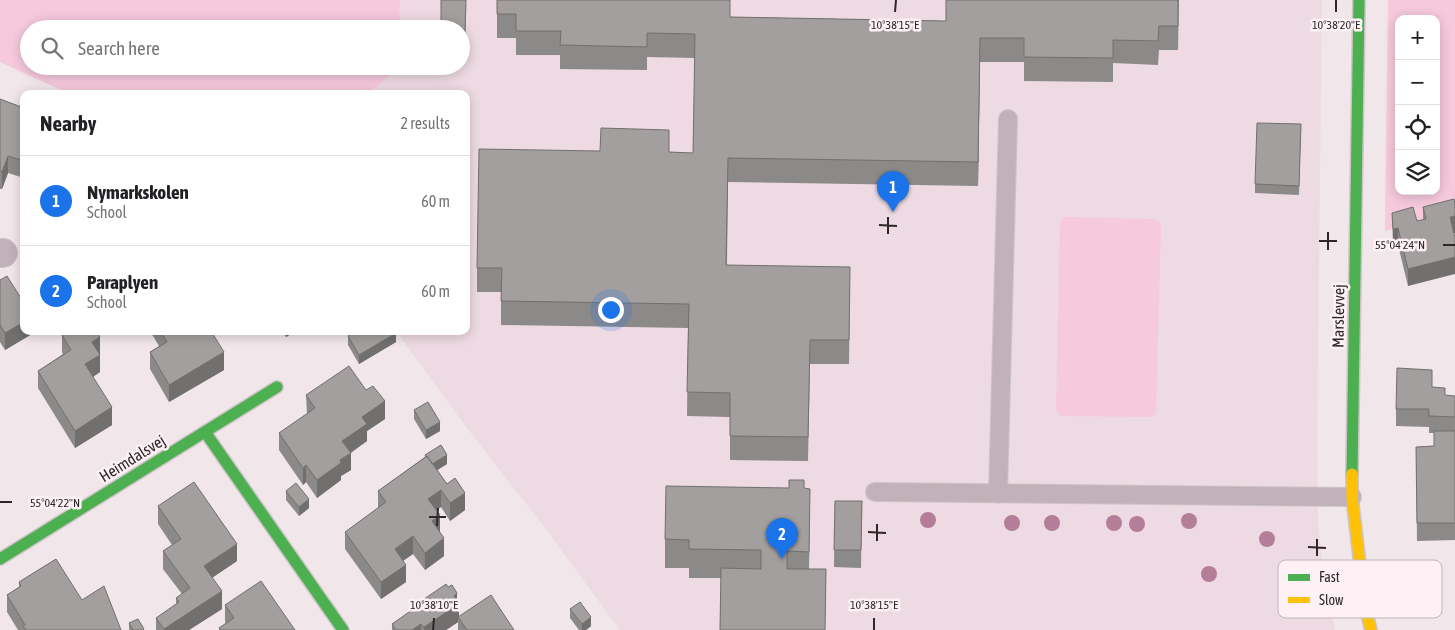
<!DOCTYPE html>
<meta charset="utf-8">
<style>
:root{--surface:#fff;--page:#f2f2f2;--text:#202124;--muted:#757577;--line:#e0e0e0;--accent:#1a73e8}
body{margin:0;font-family:"Asap Condensed",sans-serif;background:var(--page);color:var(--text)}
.controls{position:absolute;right:15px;top:15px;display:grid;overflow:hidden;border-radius:10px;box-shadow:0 2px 12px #0003}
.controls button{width:45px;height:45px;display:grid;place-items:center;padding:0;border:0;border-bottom:1px solid var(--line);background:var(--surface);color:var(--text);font:25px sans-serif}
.you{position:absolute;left:610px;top:309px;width:18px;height:18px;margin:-12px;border:4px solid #fff;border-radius:50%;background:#1a73e8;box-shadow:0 0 0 8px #1a73e833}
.badge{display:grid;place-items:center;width:32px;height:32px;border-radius:50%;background:var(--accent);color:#fff;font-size:16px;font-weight:700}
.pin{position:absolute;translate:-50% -41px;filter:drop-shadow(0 1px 2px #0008)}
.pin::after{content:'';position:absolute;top:26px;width:18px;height:15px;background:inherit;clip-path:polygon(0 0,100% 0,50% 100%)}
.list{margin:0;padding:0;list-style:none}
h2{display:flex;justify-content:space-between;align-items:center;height:65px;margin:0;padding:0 20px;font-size:21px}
h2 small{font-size:16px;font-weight:400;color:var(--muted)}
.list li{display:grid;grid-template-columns:32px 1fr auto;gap:15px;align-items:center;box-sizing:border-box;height:90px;padding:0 20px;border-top:1px solid var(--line)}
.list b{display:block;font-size:19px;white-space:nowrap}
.list p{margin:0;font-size:16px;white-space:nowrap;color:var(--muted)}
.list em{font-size:16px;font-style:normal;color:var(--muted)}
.icon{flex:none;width:28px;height:28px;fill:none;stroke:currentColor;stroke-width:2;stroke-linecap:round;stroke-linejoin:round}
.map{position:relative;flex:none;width:1455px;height:630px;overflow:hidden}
.search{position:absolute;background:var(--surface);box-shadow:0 2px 12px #0003;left:20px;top:20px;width:450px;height:55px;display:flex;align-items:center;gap:12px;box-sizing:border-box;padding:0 18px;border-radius:28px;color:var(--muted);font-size:19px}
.panel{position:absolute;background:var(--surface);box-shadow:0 2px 12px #0003;left:20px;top:90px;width:450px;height:245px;border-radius:10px}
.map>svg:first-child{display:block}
</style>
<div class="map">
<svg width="1455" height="630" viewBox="0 0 1455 630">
<rect width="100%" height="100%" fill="#f1e6ea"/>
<!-- built -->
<path fill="#eedae2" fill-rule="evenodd" d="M0 0H1322L1317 438 1318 524 1326 592 1335 630H620L545 528 467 428 396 331H466V94H70L0 62ZM29 29H461V66H29Z"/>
<!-- green -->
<path fill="#f6c9dc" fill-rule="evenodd" d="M0 0H400L399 29H29V66H399V68L367 94H70L0 62Z
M1388 0H1455V211L1385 231ZM1399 19H1436V191H1399Z
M1065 217 1155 219 1161 224 1156 413 1151 417 1061 416 1056 411 1060 222Z"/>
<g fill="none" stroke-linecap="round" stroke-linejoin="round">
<!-- lane casing -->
<g stroke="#cdc4c7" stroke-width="20">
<path id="lane" d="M875 492 1352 497
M998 494 1008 119"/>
</g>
<!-- street casing -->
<g stroke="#cdc4c7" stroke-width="30">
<path id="street" d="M0 253H3"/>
</g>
<!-- fast casing -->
<g stroke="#cdc4c7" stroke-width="14">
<path id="fast" d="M205 432 343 630
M1352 474 1359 0
M0 559 277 387"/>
</g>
<!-- slow casing -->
<g stroke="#cdc4c7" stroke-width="14">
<path id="slow" d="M1352 474V497L1365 607 1371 630"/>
</g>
<!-- lane -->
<use href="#lane" stroke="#c3b1b9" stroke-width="18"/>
<!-- street -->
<use href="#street" stroke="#c3b1b9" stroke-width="28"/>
<!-- fast -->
<use href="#fast" stroke="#4caf50" stroke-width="11"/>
<!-- slow -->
<use href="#slow" stroke="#ffc107" stroke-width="11"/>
</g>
<!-- trees -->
<g fill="#b47e99">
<circle cx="928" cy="520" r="8"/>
<circle cx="1189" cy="521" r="8"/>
<circle cx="1012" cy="523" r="8"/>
<circle cx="1052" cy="523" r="8"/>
<circle cx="1114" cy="523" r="8"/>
<circle cx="1137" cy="524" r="8"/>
<circle cx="1267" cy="539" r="8"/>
<circle cx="1209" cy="574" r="8"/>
</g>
<!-- wall -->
<path fill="#8c8989" d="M466 0 465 49H461V29Z
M497 0 730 17 946 21 1179 0 1178 50H1159L1158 65 1113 63V82L1024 81V62H980L978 186 728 182 727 265 850 291 849 364H810L808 461 730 460V417L687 416 688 328 501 325V292H477V268L669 152 693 153 695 58 647 57V70L560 69V55H516V38H497Z
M0 99 24 108V178L8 173 2 189H0Z
M1301 124 1299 195 1255 193V184Z
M1423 207 1454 233 1408 286 1398 245 1393 247 1392 213 1417 221 1423 220Z
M0 280 32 331V334L5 350 0 342Z
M150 331H211L224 370 169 402 150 369V352L159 346Z
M282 331H296L286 337Z
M62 335 100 337V372L93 377 112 425 75 448 38 388V371L63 354 62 352Z
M348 336 396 342 359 364 348 345Z
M306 395 385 419 367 431V441L351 453V470L341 476V480L317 498 306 482 303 485 279 450V433L307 414Z
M1445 395 1455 396V540L1417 541 1416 447 1434 446V433H1429V427L1396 426V409Z
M414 410 440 431 426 439 414 419Z
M425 455 447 464 437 470 465 510 450 521 441 507 436 510 444 556 425 570 413 554 403 561 406 582 381 599 345 549V532L378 508V491L425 457Z
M804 488 810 517 809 569H826L825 630H720L721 578H689V568H665V539Z
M286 491 309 508 299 516 286 500Z
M835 501H862L861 568 834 567Z
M158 506 237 561 212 578 222 609 189 630H156V618L176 604V598L182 594 163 569V551L172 545 158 524Z
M19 582 82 600 121 630H18L7 612V595L19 587Z
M457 601 459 617 514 630H458V622L446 630H392V624L411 611V608Z
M225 605 295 630H219V628L226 623 225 622Z
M570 609 591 626 586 630H579L570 618Z
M129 623 144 630H129Z"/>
<!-- shaded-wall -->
<path fill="#726f6f" d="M980 38V62L978 186V162Z
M8 156V173L2 189V172Z
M1455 216V233L1450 234V217Z
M1398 228V245L1393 247V229Z
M1455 257V274L1408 286V269Z
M24 322V331H32V334L5 350V333Z
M286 331H296L286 337Z
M396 333V342L359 364V355Z
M100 337V355L92 342Z
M224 352V370L169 402V385Z
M100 355V372L85 382V364Z
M385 401V419L367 431V441L342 458V441L362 417Z
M112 407V425L75 448V431Z
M440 422V431L426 439V430Z
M351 453V470L341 476V480L317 498V480L340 460Z
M447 455V464L431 474V464Z
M306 465V482L303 485V468Z
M441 490V507L428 516V499Z
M465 493V510L450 521V503Z
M309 499V508L299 516V507Z
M440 515V532L432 521Z
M413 536V554L395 566V549Z
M444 538V556L425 570V553Z
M237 544V561L204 583V566Z
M406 565V582L381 599V582Z
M222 591V609L189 630H164V629Z
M457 593V605L459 604V618L458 617V622L446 630H424V627L454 596Z
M591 617V626L586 630H582V624Z
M421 624V630H412Z"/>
<!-- building -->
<path fill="#a39f9f" stroke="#726f6f" d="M441 0H466L465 32H461V29H441Z
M497 0H730V17L946 21V0H1178V26H1159L1158 41 1113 40V58L1024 57V38H980L978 162 728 158 726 265 850 267 849 340H810L808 437 730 436V393L687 392 689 304 501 301 502 268H477L479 149 600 151 601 128 669 130V152L693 153 695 34 647 33V47L560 45 561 31H516V14H497Z
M50 91 56 94H49Z
M0 99 24 108V161L8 156 2 172 0 171Z
M1257 123 1301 124 1299 186 1255 184Z
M1454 199 1455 204V216L1450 217 1455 238V257L1408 269 1398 228 1393 229 1392 213 1413 207 1417 221 1426 219 1423 207Z
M7 276 24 303V322L5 333 0 325V280Z
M68 331H96L100 337 92 342 100 355 85 364 112 407 75 431 38 371 71 350 62 335Z
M160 331H211L224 352 169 385 150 352 167 342Z
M356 331H395L396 333 359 355 348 336Z
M349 366 366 390 373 386 385 401 362 417 367 424 342 441 351 453 340 460 341 463 317 480 306 465 303 468 279 433 315 408 306 395Z
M1397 368 1432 370V387L1445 388V395L1455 396V417L1429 416V409H1396Z
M428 402 440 422 426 430 414 410Z
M1434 431H1455V523H1417L1416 447 1434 446Z
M441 445 447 455 432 464 427 456 426 457 425 455Z
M427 456 447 484 455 478 465 493 450 503 441 490 428 499 440 515 432 521 444 538 425 553 413 536 395 549 406 565 381 582 345 532 386 502 378 491Z
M789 480H804V488L810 489 809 552 787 551V569H826L825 630H720L721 568 761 569V550L689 549V540L665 539 666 486 789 488Z
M194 482 237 544 204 566 222 591 164 629 156 618 179 602 176 598 190 588 163 551 181 539 158 506Z
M296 483 309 499 299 507 286 491Z
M835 501H862L861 550H834Z
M56 559 82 600 104 586 121 630H26L23 626 25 625 7 595 21 586 19 582Z
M261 581 295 630H221L219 628 234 618 225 605Z
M446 584 448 587 452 585 457 593 454 596 459 604 424 627 421 624 412 630H396L392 624 412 610 411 608Z
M491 595 514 630H467L458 617Z
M580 602 591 617 582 624 570 609Z
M138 619 144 629 142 630H133L129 623Z"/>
<!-- ticks -->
<path fill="none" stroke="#2e272a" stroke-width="2" d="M895 12 896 0M1336 12V0M879 225 897 226M888 234V217M1319 241H1337M1443 245H1455M1328 250V232M0 502H12M429 517H446M437 526 438 508M868 532 886 533M877 541V524M1308 547 1326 548M1317 556V539M433 630 434 618M874 630V618"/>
<g text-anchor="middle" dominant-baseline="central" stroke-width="5" stroke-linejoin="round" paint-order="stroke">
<!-- street labels -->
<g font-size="16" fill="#2e272a" stroke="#fdf1f5">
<text transform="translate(1338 316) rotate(-89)">Marslevvej</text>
<text transform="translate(132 458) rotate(-32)">Heimdalsvej</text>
</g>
</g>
<!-- legend -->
<rect x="1278" y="560" width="164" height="58" rx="8" fill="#fdf1f5" stroke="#bfb4b8" stroke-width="1"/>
<rect x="1288" y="574" width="22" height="7" fill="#4caf50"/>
<rect x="1288" y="597" width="22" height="6" fill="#ffc107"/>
<g font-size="14" fill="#2e272a">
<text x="1319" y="582">Fast</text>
<text x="1319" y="605">Slow</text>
</g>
<g font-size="12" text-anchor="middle" fill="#2e272a" stroke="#fdf1f5" stroke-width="5" stroke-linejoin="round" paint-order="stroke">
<text x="895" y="29">10°38'15"E</text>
<text x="1336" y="29">10°38'20"E</text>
<text x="1400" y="249">55°04'24"N</text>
<text x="55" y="507">55°04'22"N</text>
<text x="434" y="609">10°38'10"E</text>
<text x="874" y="609">10°38'15"E</text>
</g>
</svg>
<div class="controls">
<button>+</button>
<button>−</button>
<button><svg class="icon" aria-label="locate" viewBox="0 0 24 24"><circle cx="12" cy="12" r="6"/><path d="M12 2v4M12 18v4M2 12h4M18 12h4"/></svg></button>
<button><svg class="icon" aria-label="layers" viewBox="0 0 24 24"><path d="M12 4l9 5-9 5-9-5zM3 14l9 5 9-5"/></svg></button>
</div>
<div class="you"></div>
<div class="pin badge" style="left:893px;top:212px">1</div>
<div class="pin badge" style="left:782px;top:559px">2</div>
<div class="search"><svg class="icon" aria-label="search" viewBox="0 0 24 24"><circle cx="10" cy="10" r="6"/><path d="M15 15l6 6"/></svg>Search here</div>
<section class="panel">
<h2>Nearby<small>2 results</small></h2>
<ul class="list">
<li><span class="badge">1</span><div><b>Nymarkskolen</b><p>School</p></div><em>60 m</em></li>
<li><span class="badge">2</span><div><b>Paraplyen</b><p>School</p></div><em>60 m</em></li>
</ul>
</section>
</div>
